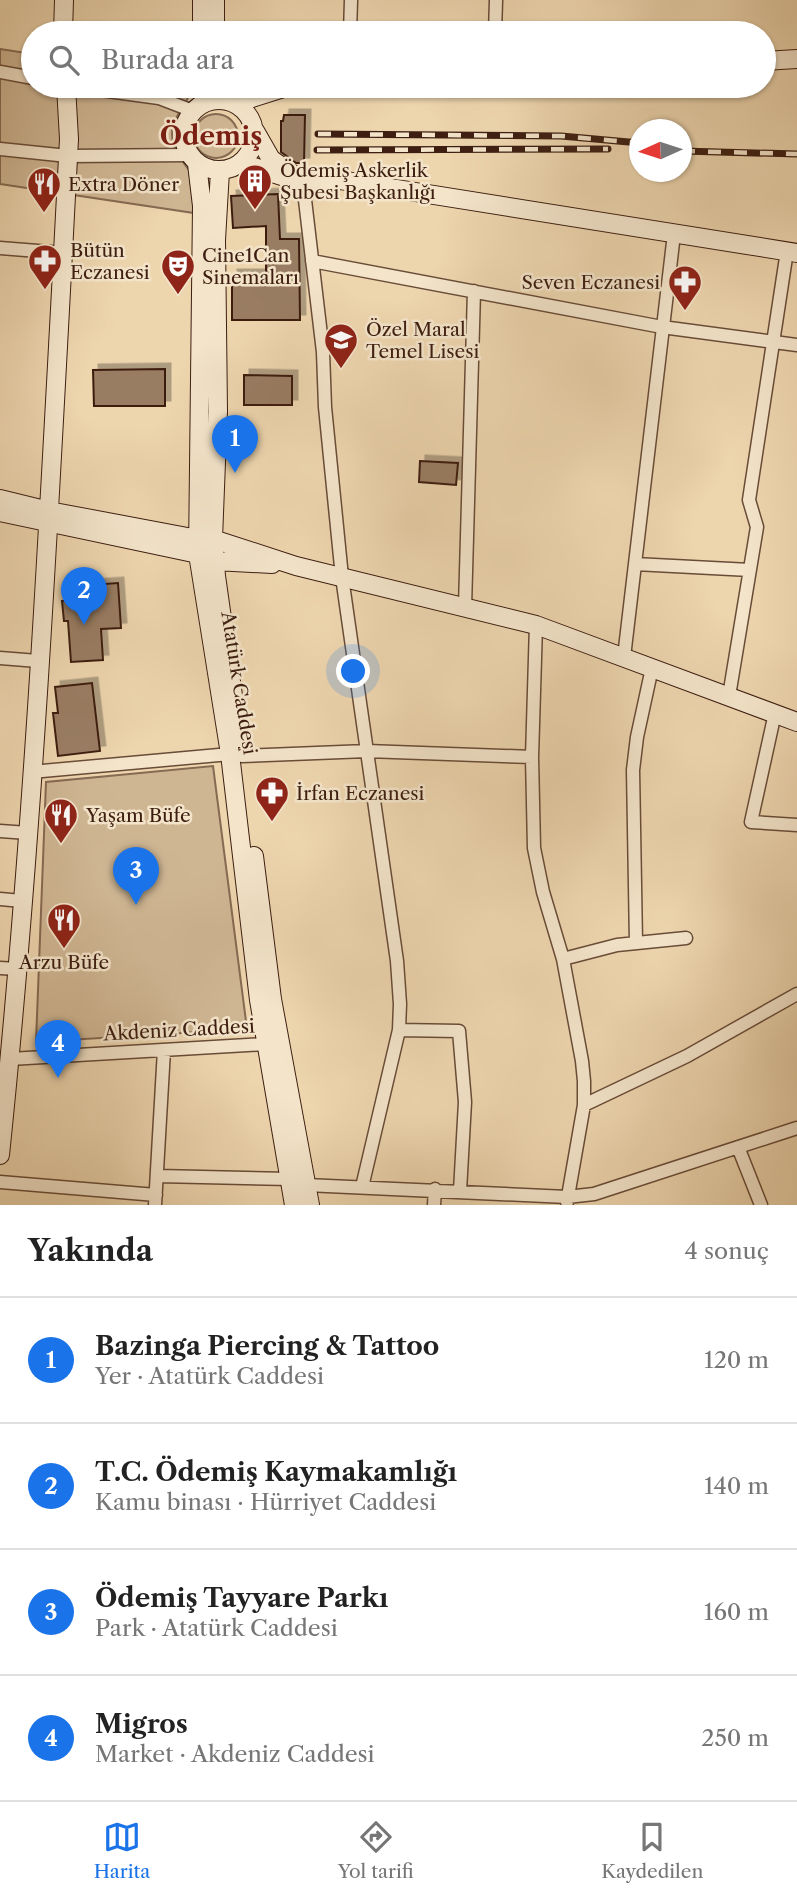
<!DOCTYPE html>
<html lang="tr">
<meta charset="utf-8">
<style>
:root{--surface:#fff;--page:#f2f2f2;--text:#222;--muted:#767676;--line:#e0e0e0;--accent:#1a73e8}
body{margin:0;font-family:"Libre Caslon Text",serif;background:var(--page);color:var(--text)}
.compass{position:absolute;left:629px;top:119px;width:63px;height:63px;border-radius:50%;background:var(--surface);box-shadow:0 2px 5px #0004;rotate:267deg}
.you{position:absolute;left:354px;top:672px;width:24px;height:24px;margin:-18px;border:5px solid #fff;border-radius:50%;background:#1a73e8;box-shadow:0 0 0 10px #1a73e833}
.badge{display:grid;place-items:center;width:46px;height:46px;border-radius:50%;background:var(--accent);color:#fff;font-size:23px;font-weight:700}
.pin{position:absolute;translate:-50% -58px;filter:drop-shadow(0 2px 4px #0008)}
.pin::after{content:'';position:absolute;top:37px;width:24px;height:21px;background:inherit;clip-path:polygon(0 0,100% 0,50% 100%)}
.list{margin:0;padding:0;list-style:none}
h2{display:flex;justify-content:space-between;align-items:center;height:91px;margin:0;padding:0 28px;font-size:30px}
h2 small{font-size:23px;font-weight:400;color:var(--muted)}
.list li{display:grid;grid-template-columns:46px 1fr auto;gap:21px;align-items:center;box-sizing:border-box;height:126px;padding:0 28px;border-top:2px solid var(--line)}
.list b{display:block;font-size:26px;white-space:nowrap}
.list p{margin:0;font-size:23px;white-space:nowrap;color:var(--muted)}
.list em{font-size:23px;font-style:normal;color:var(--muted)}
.icon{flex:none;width:38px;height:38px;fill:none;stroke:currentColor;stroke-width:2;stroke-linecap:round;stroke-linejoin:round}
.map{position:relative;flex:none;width:797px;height:1205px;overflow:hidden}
.search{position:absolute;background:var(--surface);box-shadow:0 2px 5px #0004;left:21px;right:21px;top:21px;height:77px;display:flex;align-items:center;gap:18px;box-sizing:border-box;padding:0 24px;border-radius:38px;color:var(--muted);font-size:26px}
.sheet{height:595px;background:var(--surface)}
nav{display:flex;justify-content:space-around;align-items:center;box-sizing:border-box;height:98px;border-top:2px solid var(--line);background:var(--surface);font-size:19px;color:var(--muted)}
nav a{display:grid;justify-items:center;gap:4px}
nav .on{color:var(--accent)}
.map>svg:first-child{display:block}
</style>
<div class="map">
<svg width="797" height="1205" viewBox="0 0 797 1205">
<defs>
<filter id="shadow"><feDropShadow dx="5.5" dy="-5.5" stdDeviation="0" flood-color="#0004"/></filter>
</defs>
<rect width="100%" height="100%" fill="#edd5ae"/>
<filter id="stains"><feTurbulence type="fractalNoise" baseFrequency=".00286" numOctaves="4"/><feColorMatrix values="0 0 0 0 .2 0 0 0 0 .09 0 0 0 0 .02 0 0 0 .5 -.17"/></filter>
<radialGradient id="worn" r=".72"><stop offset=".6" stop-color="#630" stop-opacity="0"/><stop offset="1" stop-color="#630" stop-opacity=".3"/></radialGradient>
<!-- green -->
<path fill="#cfb693" stroke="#866a52" stroke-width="2" d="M0 49 33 54V86H192C190 102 177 111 173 126 168 145 183 163 194 176V213L0 184Z
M194 136a22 22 0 1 1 44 0a22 22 0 1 1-44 0Z
M213 766 247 1029 36 1042 46 782Z"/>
<!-- building -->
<path fill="#997d63" stroke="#3d1e11" stroke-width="2" filter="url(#shadow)" d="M284 115H305L304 163H296L281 152V121H283Z
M278 194 280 239H299L300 320H232V275H266V226L233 228 231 196Z
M165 369V406H94L93 370Z
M244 375 292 376V405H244Z
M420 461 458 463 456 485 419 482Z
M118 583 121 628 101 629 103 660 71 662 68 621H64L62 601 77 600 76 586Z
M92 683 100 751 58 756 53 713H58L55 687Z"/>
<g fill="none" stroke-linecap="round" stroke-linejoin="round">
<!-- street casing -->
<g stroke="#694c38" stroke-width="15">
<path id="street" d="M350 33 351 0
M495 33 496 0
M0 72 33 78
M71 86 159 98 193 111
M0 149 68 156 189 155
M303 183 323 352 325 407 342 577 397 961 400 1004 399 1030 362 1187
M0 248 63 253
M312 261 662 327 797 345
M635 564 750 570
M465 607 474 291
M536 625 532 757 534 848 543 892 563 959 582 1061 584 1081V1105L567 1202
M624 657 674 234
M0 658 38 661
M729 696 757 527 749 500 787 251
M775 713 751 822 797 825
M242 756 367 751 532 757
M31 772 230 754
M0 831 28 833
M0 899 22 901
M636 943 633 770 637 737 652 668
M563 959 617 945 686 938
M0 968 17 969
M399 1030 459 1031 465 1102 460 1191
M10 1059 266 1044
M584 1105 687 1056 797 994
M738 1147 761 1205
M158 1176 290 1179 306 1185 567 1197 594 1194 797 1128
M0 1182 156 1195
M155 1205 164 1050
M434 1205 435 1189"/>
</g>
<!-- secondary casing -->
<g stroke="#3d1e11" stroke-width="20">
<path id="secondary" d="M63 33 64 0
M202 33V0
M215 33V0
M764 61 797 59
M184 135a35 35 0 1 1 70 0a35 35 0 1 1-70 0Z
M236 103 290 86
M255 131 271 159 292 174
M242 163 303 183 340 180 797 253
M197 164 202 206 198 554 230 754 259 1000 294 1205
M220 171 216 240 218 411 213 539 216 576 239 738
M0 499 49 511 198 539H213L296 566 536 625 797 722
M0 512 198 554 215 561 272 564
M254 856 272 999 310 1205
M0 1155C35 818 51 477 69 139L66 86"/>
</g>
<!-- street -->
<use href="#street" stroke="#f3e4ca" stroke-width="12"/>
<!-- secondary -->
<use href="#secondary" stroke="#f3e4ca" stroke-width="18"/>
<!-- rail casing -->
<g stroke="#3d1e11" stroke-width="7">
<path id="rail" d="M318 134 561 136 640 143
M317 150 608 149
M682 151 797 154"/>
</g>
<!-- rail -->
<use href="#rail" stroke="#f3e4ca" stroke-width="4.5" stroke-dasharray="13" stroke-linecap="butt"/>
</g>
<!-- icons -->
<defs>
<g id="building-pin" transform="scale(1.75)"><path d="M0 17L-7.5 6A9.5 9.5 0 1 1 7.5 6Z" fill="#8f2418" stroke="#f3e4ca"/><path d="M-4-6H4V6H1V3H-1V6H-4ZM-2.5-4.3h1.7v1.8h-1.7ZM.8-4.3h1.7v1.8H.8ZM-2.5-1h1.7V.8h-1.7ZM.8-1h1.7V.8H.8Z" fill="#fff"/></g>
<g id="restaurant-pin" transform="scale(1.75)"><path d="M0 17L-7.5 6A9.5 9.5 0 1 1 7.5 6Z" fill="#8f2418" stroke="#f3e4ca"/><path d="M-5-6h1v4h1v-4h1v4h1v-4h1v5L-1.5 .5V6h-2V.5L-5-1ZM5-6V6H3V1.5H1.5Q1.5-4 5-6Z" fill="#fff"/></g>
<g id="pharmacy-pin" transform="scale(1.75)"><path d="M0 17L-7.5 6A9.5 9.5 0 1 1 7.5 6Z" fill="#8f2418" stroke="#f3e4ca"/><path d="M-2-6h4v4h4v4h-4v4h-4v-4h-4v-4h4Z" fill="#fff"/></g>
<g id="theatre-pin" transform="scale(1.75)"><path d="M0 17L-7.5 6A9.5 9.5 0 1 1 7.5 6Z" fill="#8f2418" stroke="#f3e4ca"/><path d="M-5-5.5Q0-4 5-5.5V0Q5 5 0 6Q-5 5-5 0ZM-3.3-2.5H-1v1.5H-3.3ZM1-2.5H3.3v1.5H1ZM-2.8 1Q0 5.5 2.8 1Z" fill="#fff"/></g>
<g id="school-pin" transform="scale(1.75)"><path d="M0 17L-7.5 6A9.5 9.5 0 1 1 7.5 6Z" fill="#8f2418" stroke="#f3e4ca"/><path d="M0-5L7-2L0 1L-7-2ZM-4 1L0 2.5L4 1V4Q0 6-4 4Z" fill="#fff"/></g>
</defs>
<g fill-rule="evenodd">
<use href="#building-pin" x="255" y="181"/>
<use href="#restaurant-pin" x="44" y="184"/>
<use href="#pharmacy-pin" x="45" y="261"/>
<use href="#theatre-pin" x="178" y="266"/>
<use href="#pharmacy-pin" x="685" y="282"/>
<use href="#school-pin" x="341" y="340"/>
<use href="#pharmacy-pin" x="272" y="793"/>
<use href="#restaurant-pin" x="61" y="815"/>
<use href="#restaurant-pin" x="64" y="920"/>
</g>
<g text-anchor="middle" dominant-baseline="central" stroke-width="5" stroke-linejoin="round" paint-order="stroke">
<!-- poi labels -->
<g font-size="19" fill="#3d1e11" stroke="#f3e4ca" text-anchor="start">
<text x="280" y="170">Ödemiş Askerlik<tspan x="280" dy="22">Şubesi Başkanlığı</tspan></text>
<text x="68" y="184">Extra Döner</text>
<text x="70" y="250">Bütün<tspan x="70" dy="22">Eczanesi</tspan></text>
<text x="202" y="255">Cine1Can<tspan x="202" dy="22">Sinemaları</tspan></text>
<text x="660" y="282" text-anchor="end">Seven Eczanesi</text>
<text x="366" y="329">Özel Maral<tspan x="366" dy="22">Temel Lisesi</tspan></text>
<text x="296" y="793">İrfan Eczanesi</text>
<text x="86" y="815">Yaşam Büfe</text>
<text x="64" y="962" text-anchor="middle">Arzu Büfe</text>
</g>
<!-- street labels -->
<g font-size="19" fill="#3d1e11" stroke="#f3e4ca">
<text transform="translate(239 683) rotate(81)">Atatürk Caddesi</text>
<text transform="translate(179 1030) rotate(-3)">Akdeniz Caddesi</text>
</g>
<!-- district labels -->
<g font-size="26" font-weight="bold" fill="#7a1f14" stroke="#f3e4ca">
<text x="211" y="136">Ödemiş</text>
</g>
</g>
<rect width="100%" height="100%" filter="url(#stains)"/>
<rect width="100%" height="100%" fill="url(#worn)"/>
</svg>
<svg class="compass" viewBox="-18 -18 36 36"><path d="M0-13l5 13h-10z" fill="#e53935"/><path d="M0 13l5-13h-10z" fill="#767676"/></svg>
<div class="you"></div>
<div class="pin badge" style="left:235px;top:473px">1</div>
<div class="pin badge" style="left:84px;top:625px">2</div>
<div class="pin badge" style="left:136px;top:905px">3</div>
<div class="pin badge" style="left:58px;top:1078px">4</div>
<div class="search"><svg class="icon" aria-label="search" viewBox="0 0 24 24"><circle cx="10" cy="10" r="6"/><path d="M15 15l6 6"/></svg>Burada ara</div>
</div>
<section class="sheet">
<h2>Yakında<small>4 sonuç</small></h2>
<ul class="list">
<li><span class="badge">1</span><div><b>Bazinga Piercing &amp; Tattoo</b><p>Yer · Atatürk Caddesi</p></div><em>120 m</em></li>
<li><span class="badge">2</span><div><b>T.C. Ödemiş Kaymakamlığı</b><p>Kamu binası · Hürriyet Caddesi</p></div><em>140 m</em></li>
<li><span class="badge">3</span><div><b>Ödemiş Tayyare Parkı</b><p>Park · Atatürk Caddesi</p></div><em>160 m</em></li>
<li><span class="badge">4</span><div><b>Migros</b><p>Market · Akdeniz Caddesi</p></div><em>250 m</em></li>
</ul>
</section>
<nav>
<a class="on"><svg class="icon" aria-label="map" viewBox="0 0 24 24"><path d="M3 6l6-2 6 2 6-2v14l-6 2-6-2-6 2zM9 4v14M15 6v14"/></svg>Harita</a>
<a><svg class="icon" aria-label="directions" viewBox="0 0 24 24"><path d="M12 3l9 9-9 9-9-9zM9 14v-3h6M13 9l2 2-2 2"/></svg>Yol tarifi</a>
<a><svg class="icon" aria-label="saved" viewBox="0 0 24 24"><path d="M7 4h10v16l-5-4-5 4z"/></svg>Kaydedilen</a>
</nav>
